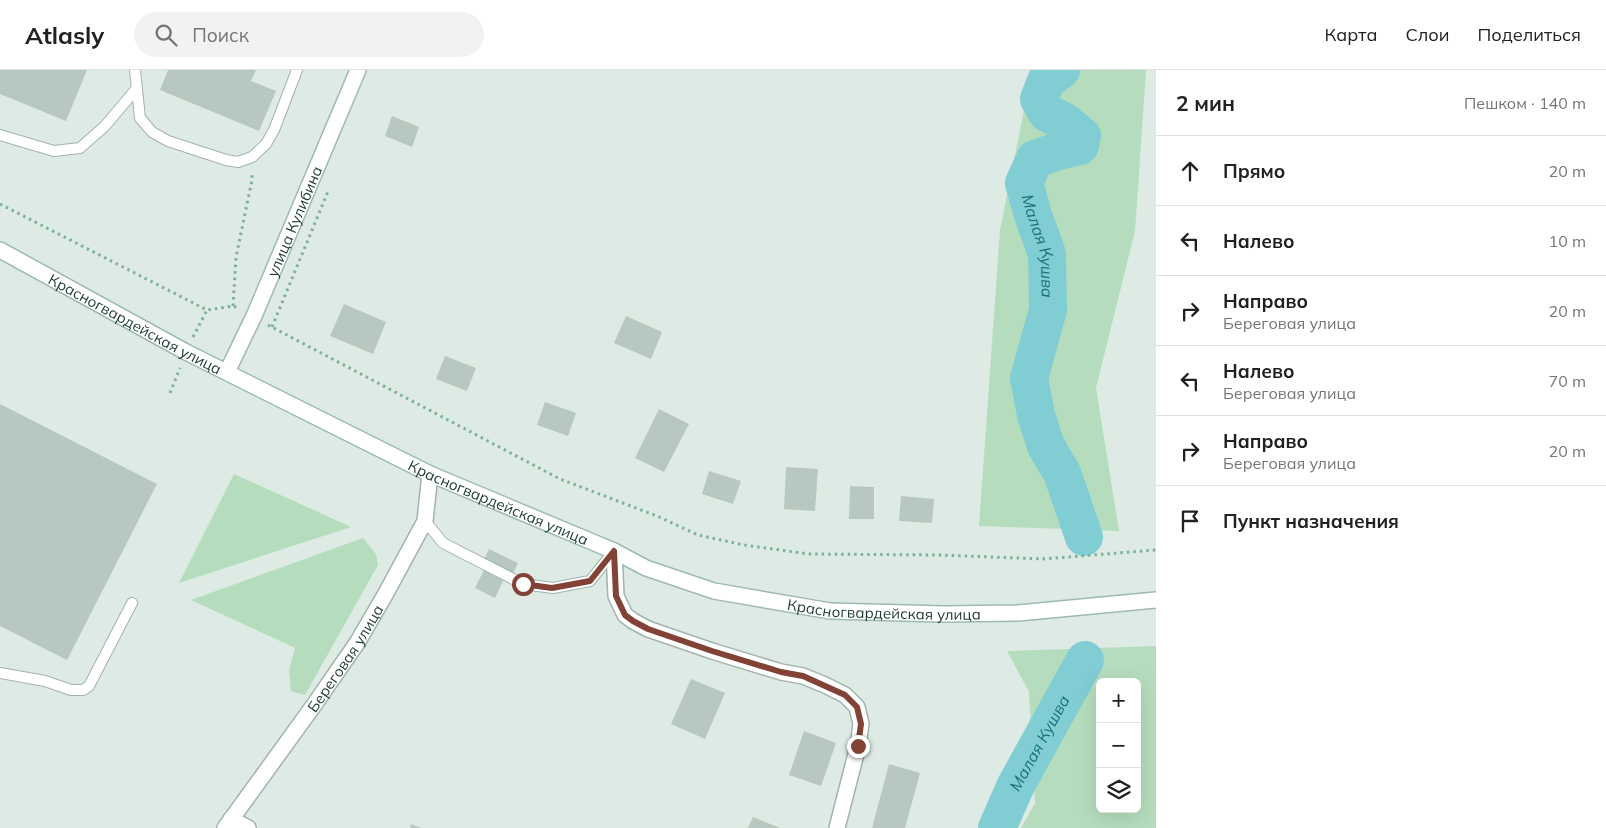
<!DOCTYPE html>
<html lang="ru">
<meta charset="utf-8">
<style>
:root{--surface:#fff;--page:#f2f2f2;--text:#202124;--muted:#757577;--line:#e0e0e0}
body{margin:0;font-family:Mulish,sans-serif;background:var(--page);color:var(--text)}
.controls{position:absolute;right:15px;bottom:15px;display:grid;overflow:hidden;border-radius:8px;box-shadow:0 5px 20px #0002}
.controls button{width:45px;height:45px;display:grid;place-items:center;padding:0;border:0;border-bottom:1px solid var(--line);background:var(--surface);color:var(--text);font:25px sans-serif}
.stop{position:absolute;width:15px;height:15px;margin:-11px;border:4px solid #824236;border-radius:50%;background:#fff}
.stop.end{background:#824236;border-color:#fff;box-shadow:0 1px 5px #0008}
.list{margin:0;padding:0;list-style:none}
h2{display:flex;justify-content:space-between;align-items:center;height:65px;margin:0;padding:0 20px;font-size:21px}
h2 small{font-size:16px;font-weight:400;color:var(--muted)}
.list li{display:grid;grid-template-columns:32px 1fr auto;gap:15px;align-items:center;box-sizing:border-box;height:70px;padding:0 20px;border-top:1px solid var(--line)}
.list b{display:block;font-size:19px;white-space:nowrap}
.list p{margin:0;font-size:16px;white-space:nowrap;color:var(--muted)}
.list em{font-size:16px;font-style:normal;color:var(--muted)}
.icon{flex:none;width:28px;height:28px;fill:none;stroke:currentColor;stroke-width:2;stroke-linecap:round;stroke-linejoin:round}
.map{position:relative;flex:none;width:1156px;height:758px;overflow:hidden}
header{display:flex;align-items:center;gap:30px;box-sizing:border-box;height:70px;padding:0 25px;background:var(--surface);border-bottom:1px solid var(--line)}
header strong{font-size:24px}
nav{display:flex;gap:28px;margin-inline-start:auto;font-size:18px}
.search{width:350px;height:45px;background:var(--page);display:flex;align-items:center;gap:12px;box-sizing:border-box;padding:0 18px;border-radius:28px;color:var(--muted);font-size:19px}
main{display:flex}
aside{flex:1;background:var(--surface)}
.map>svg:first-child{display:block}
</style>
<header>
<strong>Atlasly</strong>
<div class="search"><svg class="icon" aria-label="search" viewBox="0 0 24 24"><circle cx="10" cy="10" r="6"/><path d="M15 15l6 6"/></svg>Поиск</div>
<nav><a>Карта</a><a>Слои</a><a>Поделиться</a></nav>
</header>
<main>
<div class="map">
<svg width="1156" height="758" viewBox="0 0 1156 758">
<rect width="100%" height="100%" fill="#deebe4"/>
<!-- green -->
<path fill="#b5ddbd" fill-rule="evenodd" d="M1032 0H1146L1135 161 1096 318 1119 461 979 456 1000 160Z
M234 404 351 457 179 513Z
M363 468 376 484 378 495 305 625 291 621 289 600 295 578 191 530Z
M1156 576V758H1021L1035 733 1029 622 1007 581ZM1100 612H1137V739H1100Z"/>
<g fill="none" stroke-linecap="round" stroke-linejoin="round">
<!-- river -->
<g stroke="#81cdd4" stroke-width="38">
<path id="s1" d="M1061 0 1046 11 1039 29 1047 43 1065 52 1082 66 1080 76 1058 81 1035 89 1024 113 1033 145 1047 184 1048 240 1029 308 1036 345 1046 376 1062 403 1084 467"/>
<path id="s2" d="M997 758 1016 715 1085 590"/>
</g>
</g>
<!-- building -->
<path fill="#b6c8bf" d="M0 0H87L66 51 0 24Z
M168 0H256L251 11 276 21 259 61 160 20Z
M392 46 419 57 412 77 385 66Z
M344 234 386 252 373 284 330 266Z
M626 246 662 262 651 289 614 273Z
M445 286 476 298 467 321 436 309Z
M545 332 576 343 568 366 537 355Z
M0 334 157 414 67 590 0 556Z
M659 339 689 354 664 402 635 388Z
M786 397 818 399 815 441 784 439Z
M709 401 741 411 733 434 702 424Z
M850 416 874 417V449H849Z
M901 426 934 429 932 453 899 451Z
M489 479 518 493 509 512 504 509 495 528 475 518 485 498 481 496Z
M691 609 725 623 705 669 671 654Z
M804 661 836 673 821 716 789 705Z
M889 694 920 703 905 758H872Z
M753 747 780 758H748Z
M411 754 421 758H410Z"/>
<g fill="none" stroke-linecap="round" stroke-linejoin="round">
<!-- service casing -->
<g stroke="#a1b3ab" stroke-width="12">
<path id="service" d="M135 0 140 48 152 62 168 71 226 90 238 92 252 87 266 74 274 60 297 0
M0 65 54 81 80 78 105 56 137 18
M425 451 443 473 523 514 553 518 590 511 614 481
M0 603 45 611 71 620H83L89 616 132 533"/>
</g>
<!-- minor casing -->
<g stroke="#a1b3ab" stroke-width="18">
<g id="minor">
<path d="M614 481 616 526 625 545 633 551 648 559 712 581 781 602 803 606 825 615 845 625 857 637 861 654 858 676 837 758"/>
<path d="M231 749 248 758"/>
<path id="s3" d="M225 758 314 635 357 573 385 525 425 451 430 404"/>
</g>
</g>
<!-- secondary casing -->
<g stroke="#9ebaae" stroke-width="18">
<g id="secondary">
<path id="s4" d="M0 180 186 282 430 404 614 481 646 498 714 521 830 541 943 544 1018 543 1156 530"/>
<path id="s5" d="M227 302 254 246 358 0"/>
</g>
</g>
<!-- path -->
<path stroke="#7cb09c" stroke-width="3" stroke-dasharray="2.5 4" stroke-linecap="butt" d="M0 134 207 240 233 236 238 238
M233 236 236 187 252 110V103
M268 255 560 409 657 446 698 465 744 475 809 484 940 485 1042 489 1156 480
M272 257 329 119
M193 267 207 240
M170 323 180 298"/>
<!-- service -->
<use href="#service" stroke="#fff" stroke-width="10"/>
<!-- minor -->
<use href="#minor" stroke="#fff" stroke-width="15"/>
<!-- secondary -->
<use href="#secondary" stroke="#fff" stroke-width="15"/>
</g>
<g fill="none" stroke-linecap="round" stroke-linejoin="round">
<!-- route -->
<path stroke="#824236" stroke-width="6" d="M523 514 552 518 590 511 614 481 616 526 625 545 633 551 648 559 712 581 781 602 803 606 845 625 857 637 861 654 858 676"/>
</g>
<g text-anchor="middle" dominant-baseline="central" stroke-width="4" stroke-linejoin="round" paint-order="stroke">
<!-- street labels -->
<g font-size="15" fill="#1e3b31" stroke="#eef7f2">
<text stroke="none"><textPath href="#s5" startOffset="165">улица Кулибина</textPath></text>
<text stroke="none"><textPath href="#s4" startOffset="154">Красногвардейская улица</textPath></text>
<text stroke="none"><textPath href="#s4" startOffset="559">Красногвардейская улица</textPath></text>
<text stroke="none"><textPath href="#s4" startOffset="964">Красногвардейская улица</textPath></text>
<text stroke="none"><textPath href="#s3" startOffset="208">Береговая улица</textPath></text>
</g>
<!-- water labels -->
<g font-size="16" font-style="italic" fill="#16707a" stroke="#eef7f2">
<text stroke="none"><textPath href="#s1" startOffset="245">Малая Кушва</textPath></text>
<text stroke="none"><textPath href="#s2" startOffset="95">Малая Кушва</textPath></text>
</g>
</g>
</svg>
<div class="controls">
<button>+</button>
<button>−</button>
<button><svg class="icon" aria-label="layers" viewBox="0 0 24 24"><path d="M12 4l9 5-9 5-9-5zM3 14l9 5 9-5"/></svg></button>
</div>
<div class="stop" style="left:523px;top:514px"></div>
<div class="stop end" style="left:858px;top:676px"></div>
</div>
<aside>
<h2>2 мин<small>Пешком · 140 m</small></h2>
<ul class="list">
<li><svg class="icon" aria-label="ahead" viewBox="0 0 24 24"><path d="M12 20V5M6 11l6-6 6 6"/></svg><div><b>Прямо</b></div><em>20 m</em></li>
<li><svg class="icon" aria-label="left" viewBox="0 0 24 24"><path d="M17 20v-9H6M10 6l-5 5 5 5"/></svg><div><b>Налево</b></div><em>10 m</em></li>
<li><svg class="icon" aria-label="right" viewBox="0 0 24 24"><path d="M7 20v-9h11M14 6l5 5-5 5"/></svg><div><b>Направо</b><p>Береговая улица</p></div><em>20 m</em></li>
<li><svg class="icon" aria-label="left" viewBox="0 0 24 24"><path d="M17 20v-9H6M10 6l-5 5 5 5"/></svg><div><b>Налево</b><p>Береговая улица</p></div><em>70 m</em></li>
<li><svg class="icon" aria-label="right" viewBox="0 0 24 24"><path d="M7 20v-9h11M14 6l5 5-5 5"/></svg><div><b>Направо</b><p>Береговая улица</p></div><em>20 m</em></li>
<li><svg class="icon" aria-label="arrive" viewBox="0 0 24 24"><path d="M6 21V4h12l-3 4 3 4H6"/></svg><div><b>Пункт назначения</b></div></li>
</ul>
</aside>
</main>
